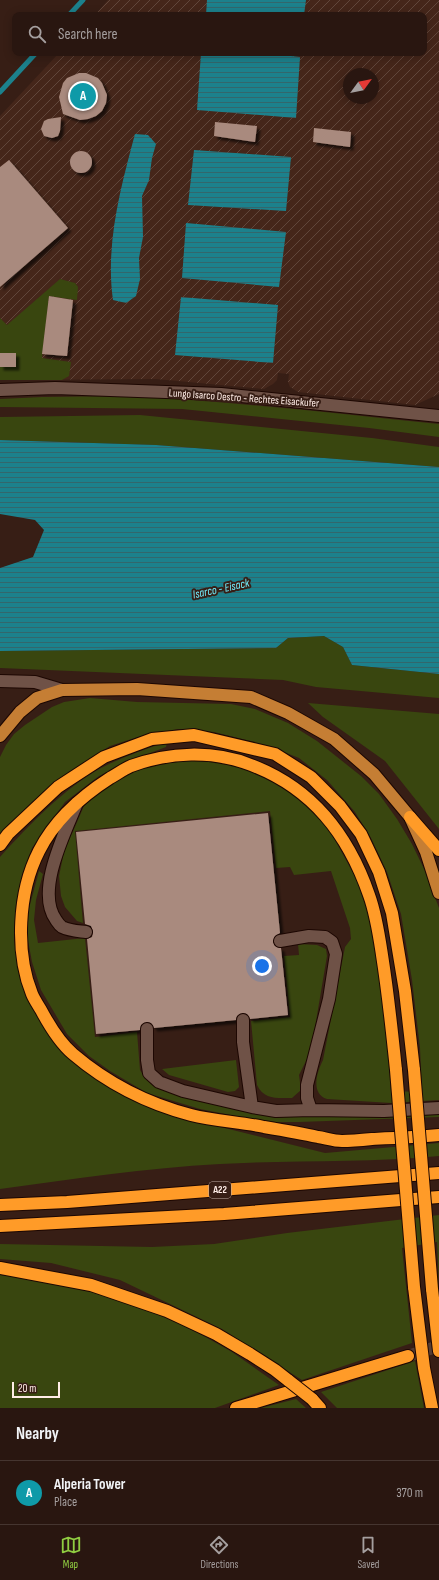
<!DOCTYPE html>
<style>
:root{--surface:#291610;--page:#311f19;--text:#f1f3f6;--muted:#a59f9f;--line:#453530;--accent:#90cd41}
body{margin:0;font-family:"Sofia Sans Condensed",sans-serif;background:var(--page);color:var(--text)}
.compass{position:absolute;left:343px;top:68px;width:36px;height:36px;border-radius:50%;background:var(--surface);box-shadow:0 2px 10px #0003;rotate:57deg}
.scale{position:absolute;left:12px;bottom:10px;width:48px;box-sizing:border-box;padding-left:4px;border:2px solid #ffede7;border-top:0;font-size:11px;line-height:14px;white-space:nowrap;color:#ffede7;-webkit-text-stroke:3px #371e15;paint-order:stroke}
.you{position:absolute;left:262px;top:966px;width:14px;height:14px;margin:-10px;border:3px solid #fff;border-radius:50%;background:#1a73e8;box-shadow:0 0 0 6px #1a73e833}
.badge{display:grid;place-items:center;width:26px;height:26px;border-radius:50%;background:var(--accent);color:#fff;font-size:13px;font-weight:700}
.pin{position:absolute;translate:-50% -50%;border:2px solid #fff;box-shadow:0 1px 4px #0006}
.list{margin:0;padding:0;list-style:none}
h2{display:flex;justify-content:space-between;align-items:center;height:52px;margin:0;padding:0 16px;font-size:17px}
h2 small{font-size:13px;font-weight:400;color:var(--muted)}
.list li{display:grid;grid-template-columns:26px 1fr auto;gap:12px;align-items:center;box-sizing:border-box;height:64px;padding:0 16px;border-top:1px solid var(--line)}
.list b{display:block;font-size:15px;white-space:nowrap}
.list p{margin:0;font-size:13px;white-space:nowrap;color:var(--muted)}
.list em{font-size:13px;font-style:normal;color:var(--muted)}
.icon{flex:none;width:22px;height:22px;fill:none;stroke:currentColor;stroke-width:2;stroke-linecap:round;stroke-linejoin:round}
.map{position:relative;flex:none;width:439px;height:1408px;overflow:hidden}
.search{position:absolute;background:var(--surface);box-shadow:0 2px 10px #0003;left:12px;right:12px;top:12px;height:44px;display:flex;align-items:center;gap:10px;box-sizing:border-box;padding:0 14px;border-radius:8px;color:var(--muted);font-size:15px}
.sheet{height:116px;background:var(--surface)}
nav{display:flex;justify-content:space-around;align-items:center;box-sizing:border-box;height:56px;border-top:1px solid var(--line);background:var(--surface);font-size:11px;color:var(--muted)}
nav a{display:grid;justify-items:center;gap:2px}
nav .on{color:var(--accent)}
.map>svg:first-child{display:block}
</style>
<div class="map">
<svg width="439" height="1408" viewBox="0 0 439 1408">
<defs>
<pattern id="industrial-furrows" width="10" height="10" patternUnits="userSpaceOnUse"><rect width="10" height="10" fill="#45261a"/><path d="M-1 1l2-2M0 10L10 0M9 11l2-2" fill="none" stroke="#61463b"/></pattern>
<pattern id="water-rules" width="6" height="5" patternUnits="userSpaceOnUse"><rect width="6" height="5" fill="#1c818c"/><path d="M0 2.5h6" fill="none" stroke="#32676c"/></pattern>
<filter id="shadow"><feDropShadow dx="3.5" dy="3.5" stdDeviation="1" flood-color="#0009"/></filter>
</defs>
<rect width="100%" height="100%" fill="#371e15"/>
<!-- industrial -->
<path fill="url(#industrial-furrows)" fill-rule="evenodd" d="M108 0H439V394L415 405 298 392 290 387 288 382 289 374 278 373 277 380 273 384 264 389 156 379 0 380V116L59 53H424V15H95ZM349 74H373V98H349Z"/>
<!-- green -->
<path fill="#39460f" d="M60 279 75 283 78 287 77 300 49 296 42 358 71 362 69 376 62 380H0V318L7 325Z
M124 396C229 401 334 413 439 424V437L369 428 182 409 0 407V399L42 397Z
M140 415 372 438 439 447V467L156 445 0 440V417Z
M324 636 343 647 352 665 439 674V698L316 687 283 680 0 668V651L276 648 288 638Z
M90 698 137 702 231 704 255 709 288 723 317 741 361 776 379 794 397 819 412 844 425 871 439 908V1100L391 1103 327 1099C310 1093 317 1072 323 1060L345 947 351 939 350 928 331 871 294 875 290 867 276 868 270 811 75 831 83 923 77 921 65 907 61 896 59 876 64 852 84 806 97 793 126 775 156 763 197 759 221 761 267 775 301 799 329 829 358 882 369 912 376 942 386 1016 391 1091 422 1092 420 1048 412 980 401 914 387 872 371 838 355 812 327 780 299 758 266 745 214 732 178 729 138 737 110 746 66 774 29 805 0 838V757L6 745 14 734 25 725 52 707 64 702Z
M308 703 439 714V829L385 761 323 717Z
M167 742 166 747 137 758 99 776 65 802 32 848 22 875 16 903 14 939 17 961 72 1061 101 1083 149 1108 172 1115 325 1153 439 1143V1156C366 1163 293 1160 220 1164 146 1168 73 1179 0 1189V857C30 824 62 790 101 768 122 757 145 749 167 742Z
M39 871 43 874 36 900 34 920 38 943 85 938 95 1037 137 1032 140 1070 145 1078 153 1085 204 1101 252 1112H439V1117L299 1122H275L251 1119 200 1109 147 1093 110 1071 89 1056 67 1034 41 990 32 962 28 940 27 916Z
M298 944 317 945 326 949 327 956 311 1051 299 1075 301 1090 292 1098C277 1098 264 1100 257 1085L251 1021 290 1017 284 956 299 955Z
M236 1060 239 1087 235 1091 228 1092 169 1075 162 1069Z
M439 1215V1284L437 1242 402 1248 412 1343 302 1380 222 1329 120 1280 51 1263 0 1259V1244L152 1247 214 1244 287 1233Z
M0 1275C82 1284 161 1309 232 1352 248 1363 263 1374 279 1385L215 1408H0Z
M415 1361 424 1408H337L321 1392Z
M296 1399 306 1408H261Z"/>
<!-- water -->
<path fill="url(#water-rules)" d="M207 0H306L304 15H206Z
M201 53H264L300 57 296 118 197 110Z
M135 134 148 135 156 144 152 158 149 180 142 196 143 237 139 258 140 279 136 296 126 303 113 300C105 245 121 186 135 134Z
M194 150 291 157 286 211 188 205Z
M186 223 286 232 279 287 182 278Z
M181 297 278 305 273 363 175 355Z
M0 440 156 445 439 467V674L352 665 343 647 324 636 288 638 276 648 0 651V568L33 557 44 530 35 520 0 514Z"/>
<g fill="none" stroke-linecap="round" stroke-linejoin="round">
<!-- stream -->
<path stroke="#1c818c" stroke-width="5" d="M69 15 83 0
M0 92 36 53"/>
</g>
<!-- building -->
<path fill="#a98a7e" filter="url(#shadow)" d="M79 73H86L98 78 102 83 107 95 106 103 102 111 96 116 88 119 80 120 63 114 59 97 63 83 67 78Z
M61 117 60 131 58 136 52 138 44 136 41 129 44 121 48 119Z
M215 122 257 126 255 142 214 136Z
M314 128 351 132 350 147 313 142Z
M70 162a11 11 0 1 1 22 0a11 11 0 1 1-22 0Z
M9 160 68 228 0 287V167Z
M49 296 73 300 67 356 42 354Z
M0 353H16V367H0Z
M268 813 280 933 275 936 273 942 275 946 281 948 288 1015 250 1019 247 1014 243 1013 237 1016 236 1020 154 1028 151 1023 147 1022 141 1025 140 1030 96 1034 87 939 92 937 93 932 91 926 85 924 76 832Z"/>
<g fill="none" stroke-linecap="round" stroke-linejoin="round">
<!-- highway-tunnel -->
<path stroke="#553d34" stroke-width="12" stroke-dasharray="12 6" stroke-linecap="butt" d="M408 1356 439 1346"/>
<!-- minor casing -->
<g stroke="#1d0702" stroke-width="14">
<path id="minor" d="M0 390 55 388 221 394 439 416
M0 681 35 682 62 690
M77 803C65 833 35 891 56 920 58 923 59 925 62 927 70 931 78 931 86 932
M280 941 309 936 325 937 332 942 336 954 329 999 307 1085V1098L311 1110 384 1111 439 1108
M243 1020V1042L252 1107
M147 1029V1060L149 1073 159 1082 183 1091 252 1107 276 1111 311 1110"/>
</g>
<!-- major casing -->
<g stroke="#1d0702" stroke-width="14">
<path id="major" d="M0 736 20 712 37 698 62 690 137 689 251 697 288 713 334 739 374 774 410 817 426 852 439 893"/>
</g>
<!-- highway casing -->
<g stroke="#1d0702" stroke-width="14">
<path id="highway" d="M410 817 439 850
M0 845 8 834 58 787 104 757 152 739 194 735 275 754 311 777 340 806 361 834 379 872 392 913 405 991 414 1070
M396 1070C392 1031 388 993 382 955 379 935 376 914 369 895 348 834 312 788 251 765 213 750 169 752 131 766 124 769 117 774 110 778 82 796 54 821 39 851 18 892 15 952 32 994 34 999 38 1005 41 1010 49 1025 60 1043 73 1054 107 1083 149 1104 191 1115 215 1121 240 1122 264 1127 282 1130 300 1133 318 1137 325 1138 334 1141 342 1141 352 1141 362 1140 372 1139 394 1138 417 1137 439 1135
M0 1205 67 1202 439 1173
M0 1226 224 1214 439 1197
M0 1268 91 1285 167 1311 216 1334 250 1354 275 1370 289 1381
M414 1287 424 1368 432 1408
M432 1289 439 1351
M312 1399 320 1408
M236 1408 408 1356"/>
</g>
<!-- minor -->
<use href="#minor" stroke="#6f5247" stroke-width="12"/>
<!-- major -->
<use href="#major" stroke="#c57e34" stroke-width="12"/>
<!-- highway -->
<use href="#highway" stroke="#ff9b28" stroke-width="12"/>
<!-- highway-bridge casing -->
<g stroke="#1d0702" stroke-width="14" stroke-linecap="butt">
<path id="highway-bridge" d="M396 1070 414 1287
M414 1070 432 1289
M289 1381 312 1399"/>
</g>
<!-- highway-bridge -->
<use href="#highway-bridge" stroke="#ff9b28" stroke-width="12"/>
</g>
<g text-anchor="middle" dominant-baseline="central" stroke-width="4" stroke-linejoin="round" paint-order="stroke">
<!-- shield labels -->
<rect fill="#371e15" stroke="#c3afa8" stroke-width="1" x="209" y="1182" width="22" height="16" rx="3"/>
<g font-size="10" font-weight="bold" fill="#ffede7">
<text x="220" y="1190">A22</text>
</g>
<!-- street labels -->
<g font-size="11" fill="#ffede7" stroke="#371e15">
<text transform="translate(244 398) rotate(4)">Lungo Isarco Destro - Rechtes Eisackufer</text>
</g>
<!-- water labels -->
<g font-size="12" font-style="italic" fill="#70ecfb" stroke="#371e15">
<text transform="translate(221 589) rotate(-12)">Isarco - Eisack</text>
</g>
</g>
</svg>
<svg class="compass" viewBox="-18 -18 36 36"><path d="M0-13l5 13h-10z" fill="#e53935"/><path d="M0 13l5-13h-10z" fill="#a59f9f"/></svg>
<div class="scale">20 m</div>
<div class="you"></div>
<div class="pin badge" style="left:83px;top:96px;background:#0f9aa8">A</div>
<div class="search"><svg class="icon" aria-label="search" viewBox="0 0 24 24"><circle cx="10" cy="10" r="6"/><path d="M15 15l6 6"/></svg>Search here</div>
</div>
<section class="sheet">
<h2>Nearby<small></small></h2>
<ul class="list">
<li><span class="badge" style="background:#0f9aa8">A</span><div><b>Alperia Tower</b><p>Place</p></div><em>370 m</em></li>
</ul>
</section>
<nav>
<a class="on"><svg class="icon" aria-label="map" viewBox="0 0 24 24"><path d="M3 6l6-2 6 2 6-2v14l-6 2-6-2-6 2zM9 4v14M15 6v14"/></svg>Map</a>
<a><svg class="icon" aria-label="directions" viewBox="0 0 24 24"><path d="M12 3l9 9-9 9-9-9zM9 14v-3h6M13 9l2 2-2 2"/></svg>Directions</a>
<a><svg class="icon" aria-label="saved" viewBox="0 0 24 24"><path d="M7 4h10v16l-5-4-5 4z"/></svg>Saved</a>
</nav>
